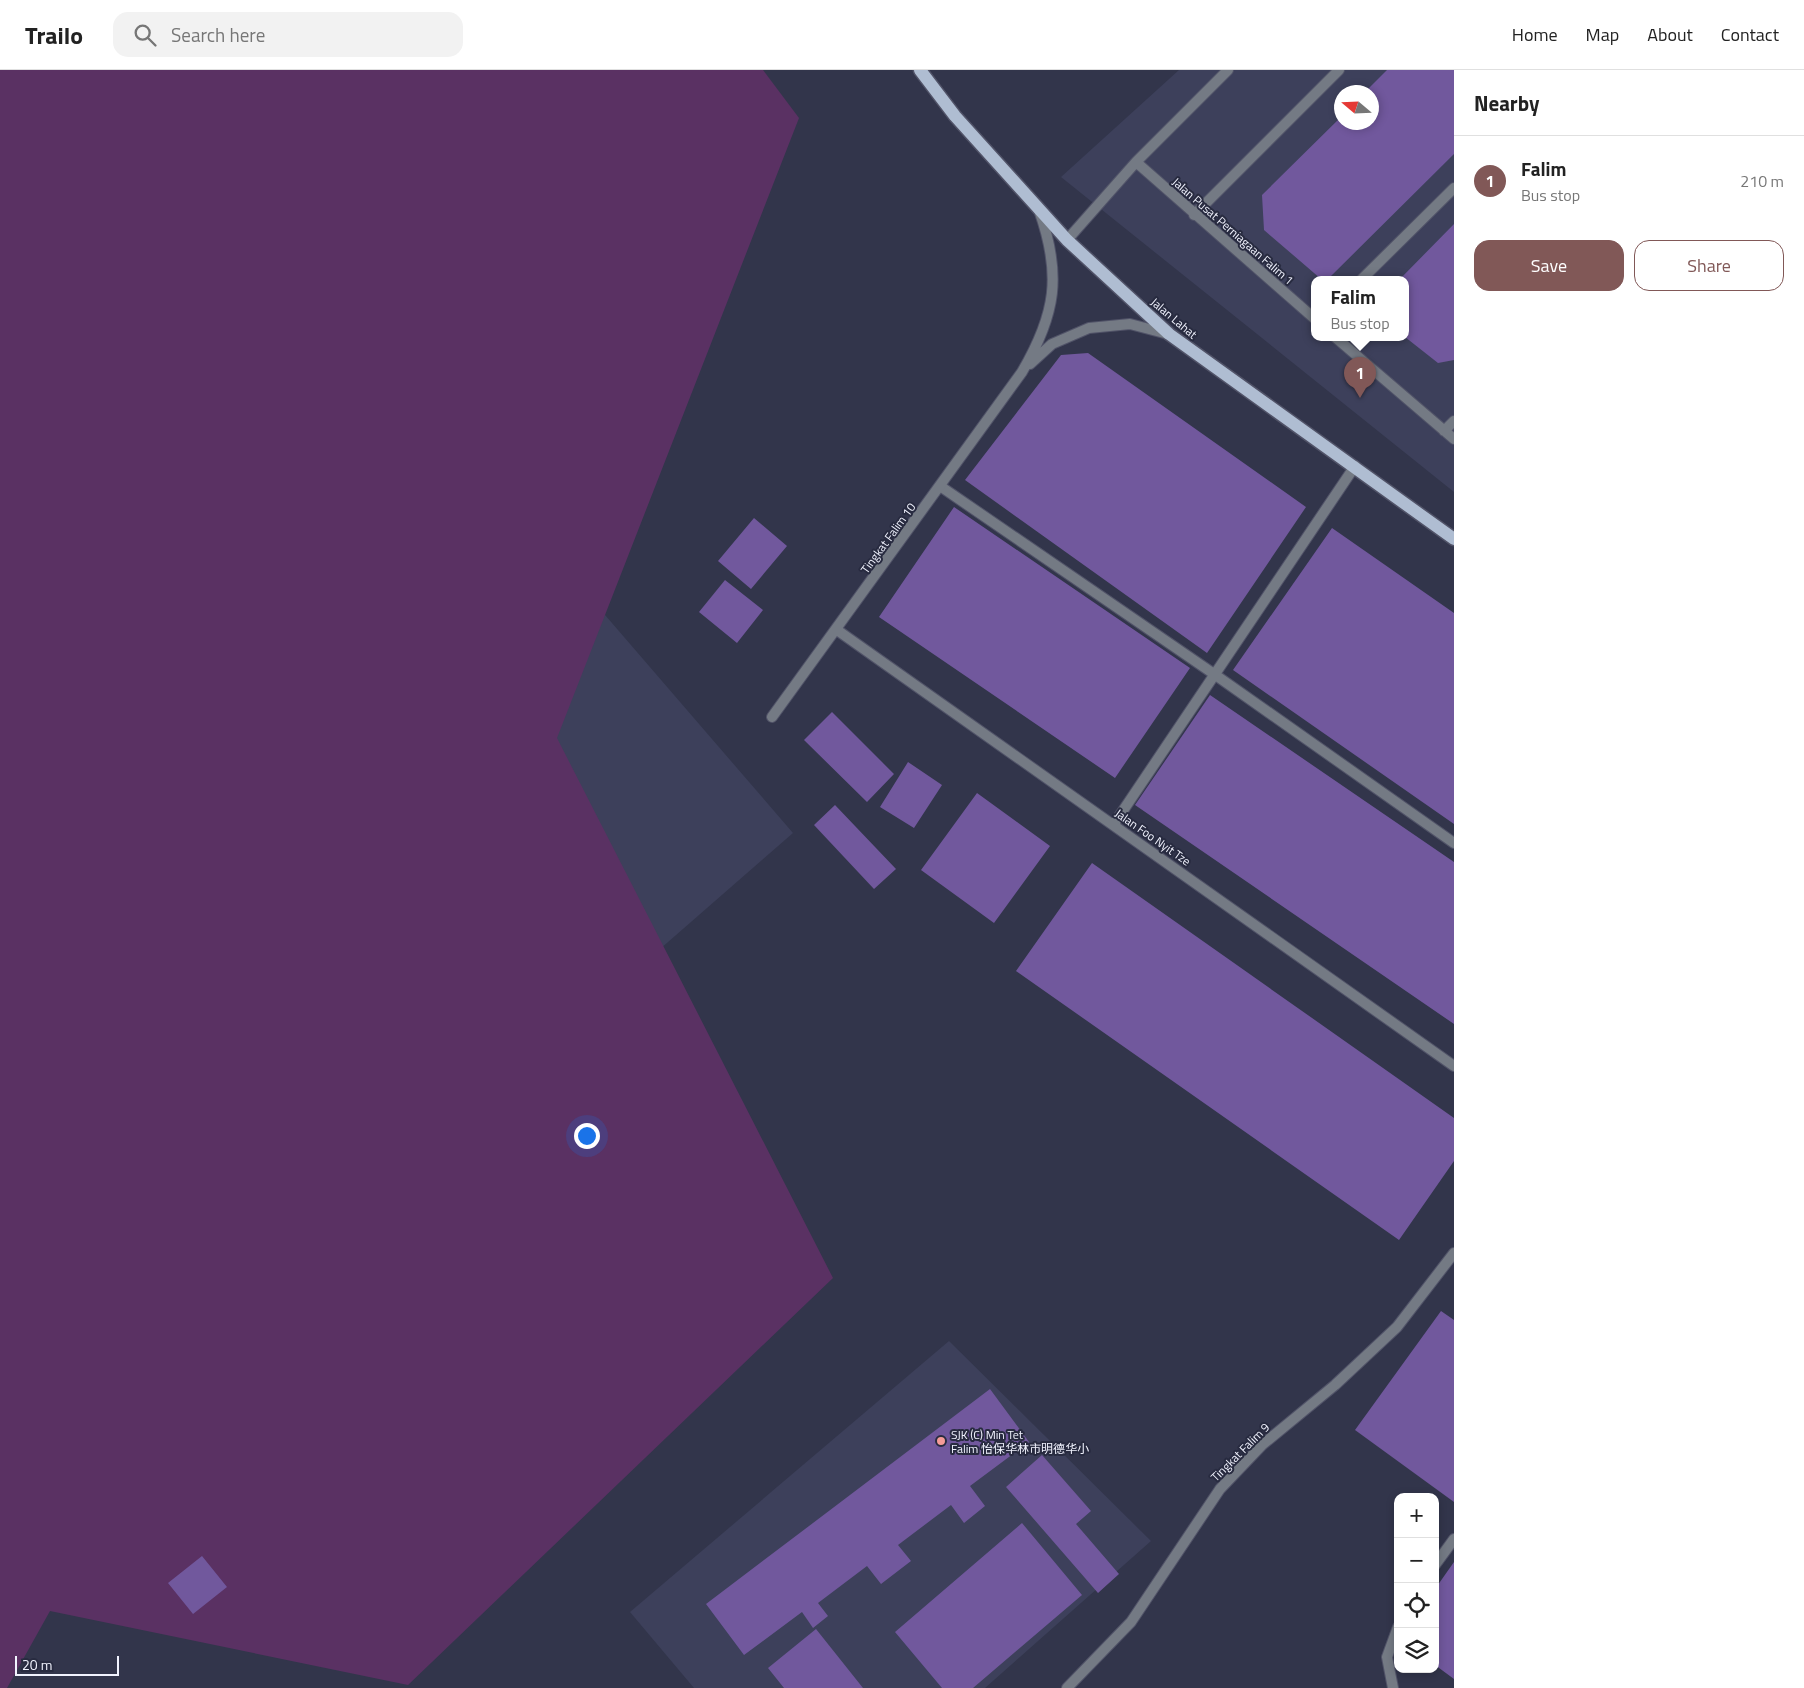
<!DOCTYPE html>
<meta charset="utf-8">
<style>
:root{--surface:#fff;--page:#f2f2f2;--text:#222;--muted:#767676;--line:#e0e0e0;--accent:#815857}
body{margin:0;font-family:"Titillium Web","Noto Sans SC",sans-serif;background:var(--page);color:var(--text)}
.controls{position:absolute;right:15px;bottom:15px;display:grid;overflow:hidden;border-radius:10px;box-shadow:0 2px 8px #0003}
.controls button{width:45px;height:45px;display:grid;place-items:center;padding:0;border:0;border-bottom:1px solid var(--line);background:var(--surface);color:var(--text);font:25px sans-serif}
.compass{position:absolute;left:1334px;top:15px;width:45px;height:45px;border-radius:50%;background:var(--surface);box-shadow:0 2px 8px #0003;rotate:289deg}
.scale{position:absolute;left:15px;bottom:12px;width:104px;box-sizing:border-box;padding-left:5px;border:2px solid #f1f3fe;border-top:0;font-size:14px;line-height:18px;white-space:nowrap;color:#f1f3fe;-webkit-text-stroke:4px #282b40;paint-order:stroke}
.you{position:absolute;left:586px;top:1065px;width:18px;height:18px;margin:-12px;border:4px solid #fff;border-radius:50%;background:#1a73e8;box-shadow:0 0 0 8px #1a73e833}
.badge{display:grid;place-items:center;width:32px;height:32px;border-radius:50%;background:var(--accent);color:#fff;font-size:16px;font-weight:700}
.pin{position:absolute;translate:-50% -41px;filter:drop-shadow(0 1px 2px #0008)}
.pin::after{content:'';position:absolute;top:26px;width:18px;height:15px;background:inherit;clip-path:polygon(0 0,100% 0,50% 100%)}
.popup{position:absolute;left:1311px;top:206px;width:98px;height:65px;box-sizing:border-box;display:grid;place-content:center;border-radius:10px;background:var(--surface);filter:drop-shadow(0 1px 4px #0005);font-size:16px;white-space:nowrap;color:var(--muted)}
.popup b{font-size:19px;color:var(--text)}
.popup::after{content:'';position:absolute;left:50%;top:100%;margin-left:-10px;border:10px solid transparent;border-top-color:var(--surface)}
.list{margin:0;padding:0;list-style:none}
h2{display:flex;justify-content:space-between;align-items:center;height:65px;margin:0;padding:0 20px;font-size:21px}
h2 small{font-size:16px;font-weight:400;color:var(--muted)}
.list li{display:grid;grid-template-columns:32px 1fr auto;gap:15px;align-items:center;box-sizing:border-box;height:90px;padding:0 20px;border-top:1px solid var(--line)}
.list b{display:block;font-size:19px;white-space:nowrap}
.list p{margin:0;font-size:16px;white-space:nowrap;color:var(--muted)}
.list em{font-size:16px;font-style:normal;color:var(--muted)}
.actions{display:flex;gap:10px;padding:15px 20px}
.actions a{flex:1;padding:11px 0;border:1px solid var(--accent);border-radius:15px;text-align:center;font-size:18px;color:var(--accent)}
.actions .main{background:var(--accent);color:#fff}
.icon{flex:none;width:28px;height:28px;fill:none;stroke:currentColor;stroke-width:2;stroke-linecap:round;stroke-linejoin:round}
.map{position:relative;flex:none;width:1454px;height:1618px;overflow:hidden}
header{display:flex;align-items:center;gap:30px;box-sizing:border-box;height:70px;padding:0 25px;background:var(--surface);border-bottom:1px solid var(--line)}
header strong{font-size:24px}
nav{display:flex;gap:28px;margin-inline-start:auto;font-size:18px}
.search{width:350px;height:45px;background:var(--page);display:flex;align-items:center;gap:12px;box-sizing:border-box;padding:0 18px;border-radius:15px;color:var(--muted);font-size:19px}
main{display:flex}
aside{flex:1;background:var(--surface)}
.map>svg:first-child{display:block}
</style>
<header>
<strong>Trailo</strong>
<div class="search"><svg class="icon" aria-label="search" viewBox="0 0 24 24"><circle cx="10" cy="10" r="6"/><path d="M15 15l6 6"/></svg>Search here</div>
<nav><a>Home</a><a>Map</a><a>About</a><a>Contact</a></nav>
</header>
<main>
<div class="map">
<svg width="1454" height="1618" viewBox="0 0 1454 1618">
<rect width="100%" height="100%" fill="#32354b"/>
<!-- built -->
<path fill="#3d405b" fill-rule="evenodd" d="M1179 0H1454V422L1061 107ZM1342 22H1372V52H1342ZM1315 209H1405V267H1315Z
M418 328 793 763 644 893Z
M949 1271 1151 1471 985 1618H694L630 1542Z"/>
<!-- green -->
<path fill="#5a3163" d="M0 0H763L799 48 557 668 833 1208 408 1615 50 1541 7 1618H0Z"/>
<!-- building -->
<path fill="#71589d" d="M1387 0H1454V84L1328 209H1321L1264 160 1262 125 1342 46V52H1372V22H1365Z
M1454 154V290L1438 293 1405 267V209H1400Z
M1088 283 1306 437 1207 583 965 410 1061 285Z
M954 437 1190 598 1115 708 879 547Z
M754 448 787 476 751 519 718 491Z
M1332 458 1454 543V754L1233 600Z
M725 510 763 540 737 573 699 542Z
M1210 625 1454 792V954L1135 735Z
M832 642 894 704 867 732 804 670Z
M908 692 942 715 914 758 880 737Z
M977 723 1050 776 994 853 921 800Z
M835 735 896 799 874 819 814 755Z
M1092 793 1454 1048V1091L1399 1170 1016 901Z
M1441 1241 1454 1250V1432L1355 1360Z
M990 1319 1029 1372 970 1416 985 1436 964 1453 951 1435 898 1475 911 1491 881 1514 867 1496 818 1533 828 1546 813 1558 802 1542 744 1585 706 1534Z
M1042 1385 1091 1441 1076 1454 1119 1504 1098 1523 1006 1417Z
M1022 1453 1082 1525 973 1618H942L895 1562Z
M202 1486 227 1517 193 1544 168 1513Z
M1454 1492V1609L1435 1595V1519Z
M816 1559 863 1618H784L768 1598Z"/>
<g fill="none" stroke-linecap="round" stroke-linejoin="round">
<!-- service casing -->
<g stroke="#515368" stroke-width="12">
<path id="service" d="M1362 209 1454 118
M940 416 1214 604 1454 773
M1114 754 1355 396
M1435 1495 1454 1469
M1393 1618 1387 1587 1398 1557"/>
</g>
<!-- minor casing -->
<g stroke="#515368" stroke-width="12">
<path id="minor" d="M1136 92 1315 249
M1194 145 1339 0
M1067 170 1136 92 1228 0
M1335 267 1454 369
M1030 294 1052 274 1089 258 1130 254 1168 264
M1444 361 1454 351
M837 560 1454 996
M772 647 1022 302C1056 244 1062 205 1039 140
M1067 1618 1131 1552 1220 1419 1262 1375 1335 1315 1397 1257 1454 1183"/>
</g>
<!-- primary casing -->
<g stroke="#515368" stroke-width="15">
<path id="primary" d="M920 0 955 46 1067 170 1169 264 1454 469"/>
</g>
<!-- service -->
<use href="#service" stroke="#747a84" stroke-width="10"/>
<!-- minor -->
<use href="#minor" stroke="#747a84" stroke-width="10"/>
<!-- primary -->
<use href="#primary" stroke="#afbdd2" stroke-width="12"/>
</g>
<!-- markers -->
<circle fill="#f59b98" stroke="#282b40" stroke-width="2" cx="941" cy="1371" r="5"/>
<g text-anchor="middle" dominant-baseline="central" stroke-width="4" stroke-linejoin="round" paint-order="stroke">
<!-- street labels -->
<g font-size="12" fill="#f1f3fe" stroke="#282b40">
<text transform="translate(1233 161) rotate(41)">Jalan Pusat Perniagaan Falim 1</text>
<text transform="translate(1174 248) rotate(40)">Jalan Lahat</text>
<text transform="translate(888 468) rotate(-54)">Tingkat Falim 10</text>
<text transform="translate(1153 767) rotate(35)">Jalan Foo Nyit Tze</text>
<text transform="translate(1240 1382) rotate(-45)">Tingkat Falim 9</text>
</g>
<!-- poi labels -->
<g font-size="12" fill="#f1f3fe" stroke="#282b40" text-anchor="start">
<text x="951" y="1364">SJK (C) Min Tet<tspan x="951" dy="14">Falim 怡保华林市明德华小</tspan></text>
</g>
</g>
</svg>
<div class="controls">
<button>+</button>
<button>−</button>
<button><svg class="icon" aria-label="locate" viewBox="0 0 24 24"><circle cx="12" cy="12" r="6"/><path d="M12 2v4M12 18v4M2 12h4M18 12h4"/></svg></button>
<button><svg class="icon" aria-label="layers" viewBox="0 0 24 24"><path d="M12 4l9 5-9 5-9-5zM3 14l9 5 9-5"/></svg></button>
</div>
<svg class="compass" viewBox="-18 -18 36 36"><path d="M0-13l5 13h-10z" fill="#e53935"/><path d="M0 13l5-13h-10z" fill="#767676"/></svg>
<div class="scale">20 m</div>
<div class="you"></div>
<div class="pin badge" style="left:1360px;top:328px">1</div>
<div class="popup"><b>Falim</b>Bus stop</div>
</div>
<aside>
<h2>Nearby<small></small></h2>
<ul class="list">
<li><span class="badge">1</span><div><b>Falim</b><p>Bus stop</p></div><em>210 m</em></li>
</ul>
<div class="actions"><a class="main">Save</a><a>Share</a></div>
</aside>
</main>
